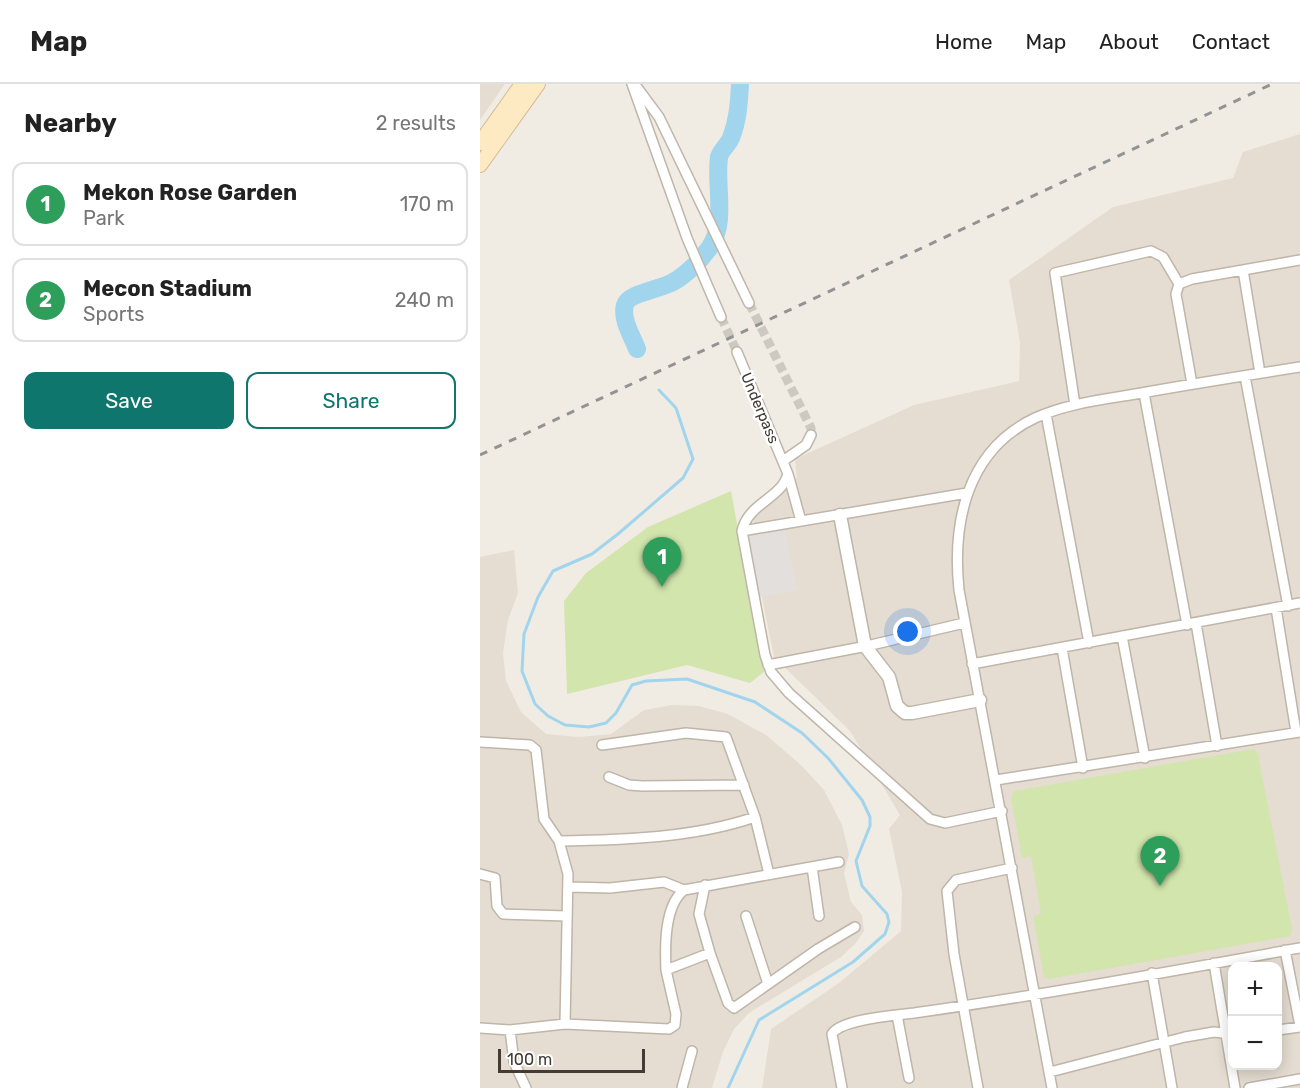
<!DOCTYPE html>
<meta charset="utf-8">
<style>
:root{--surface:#fff;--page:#f6f6f6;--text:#222;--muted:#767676;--line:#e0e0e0;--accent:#0f766e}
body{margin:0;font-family:Rubik,sans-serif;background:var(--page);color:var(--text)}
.controls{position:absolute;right:18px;bottom:18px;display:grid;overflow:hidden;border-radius:12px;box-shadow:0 3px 15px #0003}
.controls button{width:54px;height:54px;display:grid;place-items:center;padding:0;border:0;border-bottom:2px solid var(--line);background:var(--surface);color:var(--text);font:30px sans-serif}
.scale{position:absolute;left:18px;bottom:15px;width:147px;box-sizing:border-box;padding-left:6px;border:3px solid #433b34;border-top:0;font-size:16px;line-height:21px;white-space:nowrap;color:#433b34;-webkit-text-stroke:4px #fff;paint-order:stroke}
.you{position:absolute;left:428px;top:548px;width:21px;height:21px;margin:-15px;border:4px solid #fff;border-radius:50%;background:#1a73e8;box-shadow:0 0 0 9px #1a73e833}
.badge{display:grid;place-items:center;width:39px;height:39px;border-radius:50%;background:var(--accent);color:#fff;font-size:20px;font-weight:700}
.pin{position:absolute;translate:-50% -50px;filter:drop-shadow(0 2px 3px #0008)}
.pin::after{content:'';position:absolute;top:32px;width:21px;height:18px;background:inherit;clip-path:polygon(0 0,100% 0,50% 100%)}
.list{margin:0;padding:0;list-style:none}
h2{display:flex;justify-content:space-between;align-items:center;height:78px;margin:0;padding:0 24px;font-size:26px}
h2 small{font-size:20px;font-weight:400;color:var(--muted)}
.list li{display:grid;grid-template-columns:39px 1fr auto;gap:18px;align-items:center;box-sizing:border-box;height:84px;margin:0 12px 12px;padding:0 12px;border:2px solid var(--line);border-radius:12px}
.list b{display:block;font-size:22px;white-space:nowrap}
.list p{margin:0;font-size:20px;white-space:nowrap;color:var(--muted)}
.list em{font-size:20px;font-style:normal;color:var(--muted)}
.actions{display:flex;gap:12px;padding:18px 24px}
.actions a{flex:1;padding:14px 0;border:2px solid var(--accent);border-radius:12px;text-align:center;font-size:21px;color:var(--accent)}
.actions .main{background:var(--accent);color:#fff}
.map{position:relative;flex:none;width:820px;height:1004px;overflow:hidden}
header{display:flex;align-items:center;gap:36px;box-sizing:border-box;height:84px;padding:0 30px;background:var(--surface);border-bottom:2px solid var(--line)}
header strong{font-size:28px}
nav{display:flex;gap:33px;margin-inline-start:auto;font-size:21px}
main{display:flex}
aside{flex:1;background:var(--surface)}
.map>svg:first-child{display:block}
</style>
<header>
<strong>Map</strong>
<nav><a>Home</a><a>Map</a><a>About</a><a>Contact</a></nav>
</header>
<main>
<aside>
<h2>Nearby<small>2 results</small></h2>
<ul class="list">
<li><span class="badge" style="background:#2e9e5b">1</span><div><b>Mekon Rose Garden</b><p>Park</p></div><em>170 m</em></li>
<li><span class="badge" style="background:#2e9e5b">2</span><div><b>Mecon Stadium</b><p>Sports</p></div><em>240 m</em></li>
</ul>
<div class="actions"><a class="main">Save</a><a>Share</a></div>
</aside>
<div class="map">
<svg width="820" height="1004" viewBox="0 0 820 1004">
<rect width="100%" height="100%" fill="#f1ece3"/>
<!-- residential -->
<path fill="#e5ddd1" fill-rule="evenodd" d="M0 0H25L0 36Z
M820 50V1004H282L291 945 359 899 421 847 422 808 409 745 420 731 370 647 294 573 270 454 275 431 293 417 317 394 315 375 434 321 539 297 540 258 529 196 633 123 753 94 763 68ZM752 882H798V982H752Z
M34 466 38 509 28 536 23 569 26 597 41 628 66 650 99 653 131 650 164 626 192 621 219 622 248 630 286 651 322 682 344 706 362 741 369 770 364 789 371 818 382 831 384 847 375 860 361 873 269 929 254 945 243 968 232 1004H0V473Z"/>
<!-- green -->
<path fill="#d1e5ac" d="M251 407 284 588 270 599 207 581 87 610 84 517 106 489 168 443Z
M774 665 778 671 812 845 810 852 569 895 564 893 553 832 561 830 551 772 542 774 531 713 534 707Z"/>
<!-- parking -->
<path fill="#e2dfdc" d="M305 446 317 506 276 514 265 453Z"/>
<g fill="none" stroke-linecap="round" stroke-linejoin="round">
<!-- stream -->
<path stroke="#a0d5ed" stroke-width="3" d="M179 306 196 324 213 375 203 394 138 450 112 470 73 487 58 513 44 550 42 587 55 620 68 632 85 641 109 643 126 639 136 629 152 601 166 597 207 595 275 618 322 649 348 674 382 716 390 733V742L376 777 382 802 407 830 409 838 405 850 373 878 279 936 248 1004"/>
<!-- river -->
<path stroke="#a0d5ed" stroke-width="18" d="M157 265C152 252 141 235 145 221 148 209 182 205 193 198 206 191 221 176 230 163 247 137 235 103 239 73 241 66 248 61 251 54 258 36 259 19 260 0"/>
<!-- minor-tunnel -->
<path stroke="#cec9c0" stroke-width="9" stroke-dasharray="9 4.5" stroke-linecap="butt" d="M269 219 331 344V351
M241 233 257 268"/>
<!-- minor casing -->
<g stroke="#bfb5a9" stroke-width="12">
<path id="minor" d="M152 0 207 154 241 233
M156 2 179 33 269 219
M763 186 779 283
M257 268 308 390C301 415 268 419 262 447L285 571 291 588 309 609 450 735 465 739 522 727
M765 292 808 522
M712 300 696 210 699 200 712 195 820 176
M664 309 707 541
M595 321 575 189 671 167 683 173 699 200
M566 330 609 559
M303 377 326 361 331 351
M308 390 321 437
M262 447 487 409
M796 524 816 648
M716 539 737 662
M642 552 665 674
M582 564 603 684
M492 580 820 519
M288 581 387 562 484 539
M0 658 50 661 56 666 64 735 79 757 88 790 85 940
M122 661 206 649 246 653 275 733 289 790
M129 693 149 701 162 702 264 701
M516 696 820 648
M79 757C143 756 214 754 275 733
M332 783 339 832
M0 790 15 794 17 822 23 830 87 832
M225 801 219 830 230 869
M89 803 130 804 184 798 204 806
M266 832 288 900
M805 866 820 942
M734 879 755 1004
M186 886C185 863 184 822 204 806L359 778
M672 889 692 1004
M417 931 429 994
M0 944 30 946 85 940 189 945 195 941 196 930 186 886 230 869 248 919 254 924 338 865 375 843
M30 946 34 978 46 1004
M798 946 820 943
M570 988 705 953 734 948 752 950
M202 1004 212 967
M362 1004 352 950C361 935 416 931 434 929 563 911 692 887 820 864
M498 1004 474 870 467 807 476 796 532 784
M572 1004 479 506C472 438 487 366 555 334 590 318 630 315 667 308 718 299 769 291 820 283
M769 1004 820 995"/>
</g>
<!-- tertiary casing -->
<g stroke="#bfb5a9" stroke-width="15">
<path id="tertiary" d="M360 431 385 562 409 593 417 622 425 629H432L500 616"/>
</g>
<!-- secondary casing -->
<g stroke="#d3bd96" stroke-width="16">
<path id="secondary" d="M0 59 42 0
M0 81 58 0"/>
</g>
<!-- minor -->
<use href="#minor" stroke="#fff" stroke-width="9"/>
<!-- tertiary -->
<use href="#tertiary" stroke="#fff" stroke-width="12"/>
<!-- secondary -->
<use href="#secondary" stroke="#fde9c2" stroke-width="14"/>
<!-- rail -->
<path stroke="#939393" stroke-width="3" stroke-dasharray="8 8" stroke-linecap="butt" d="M0 371 792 0"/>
</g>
<g text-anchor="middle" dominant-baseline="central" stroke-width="5" stroke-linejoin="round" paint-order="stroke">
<!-- street labels -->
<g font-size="15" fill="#433b34" stroke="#fff">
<text transform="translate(280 324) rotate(67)">Underpass</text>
</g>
</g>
</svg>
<div class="controls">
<button>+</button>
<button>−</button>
</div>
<div class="scale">100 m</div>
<div class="you"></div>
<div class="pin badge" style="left:182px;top:503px;background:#2e9e5b">1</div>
<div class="pin badge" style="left:680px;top:802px;background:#2e9e5b">2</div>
</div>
</main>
